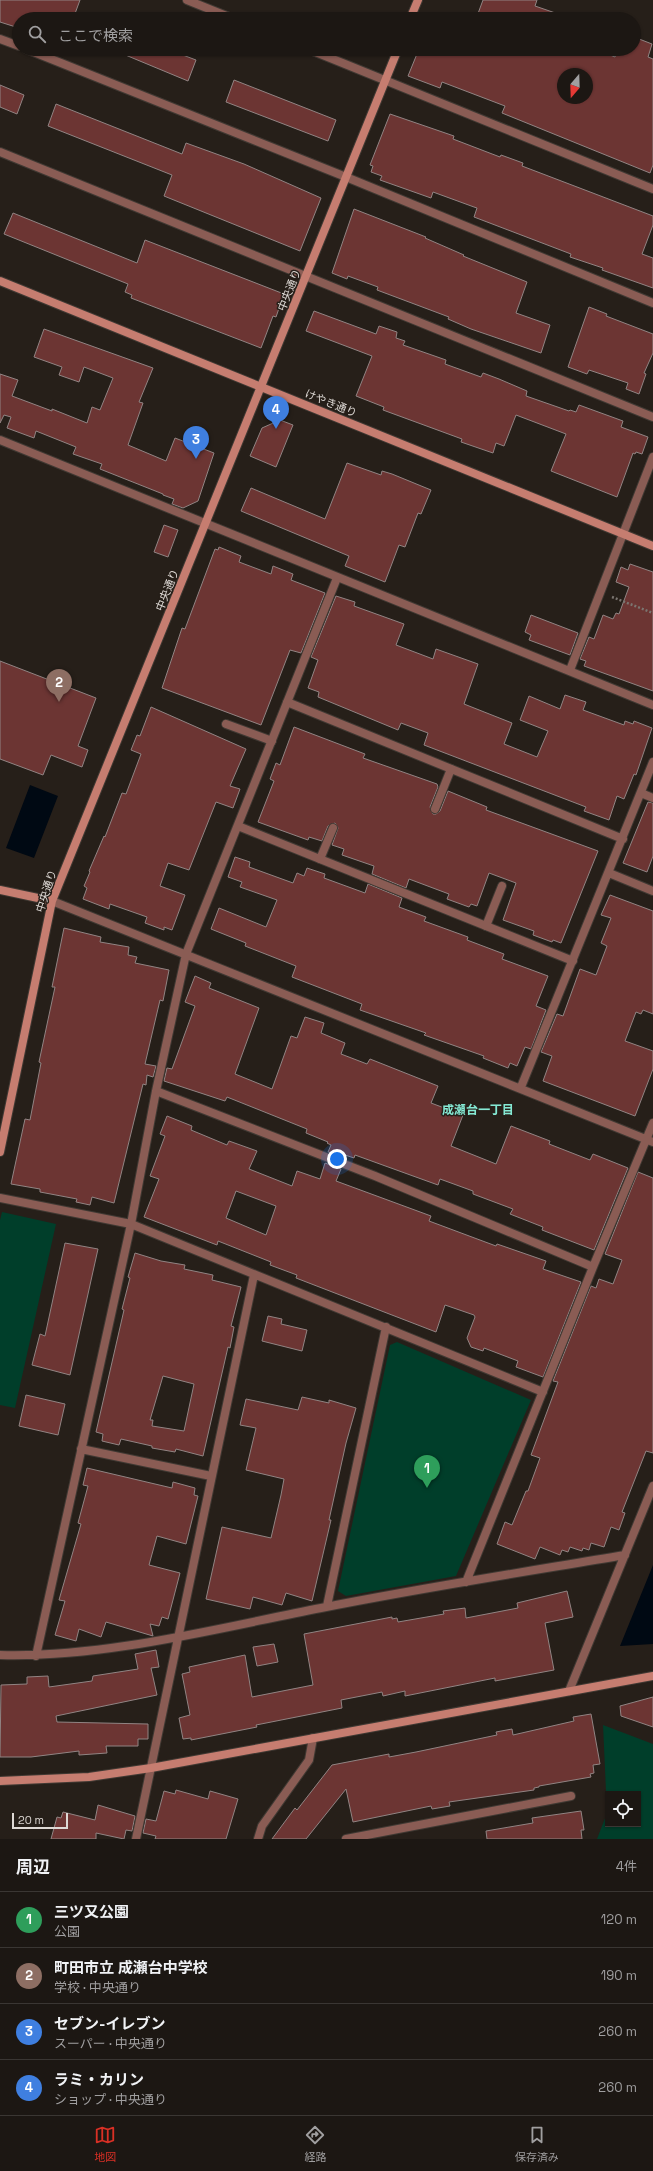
<!DOCTYPE html>
<html lang="ja">
<meta charset="utf-8">
<style>
:root{--surface:#1c1713;--page:#292421;--text:#f1f3f6;--muted:#a09fa0;--line:#3a3633;--accent:#d93025}
body{margin:0;font-family:"Space Grotesk","Noto Sans JP",sans-serif;background:var(--page);color:var(--text)}
.controls{position:absolute;right:12px;bottom:12px;display:grid;overflow:hidden;border-radius:0px;box-shadow:0 1px 3px #0004}
.controls button{width:36px;height:36px;display:grid;place-items:center;padding:0;border:0;border-bottom:1px solid var(--line);background:var(--surface);color:var(--text);font:20px sans-serif}
.compass{position:absolute;left:557px;top:68px;width:36px;height:36px;border-radius:50%;background:var(--surface);box-shadow:0 1px 3px #0004;rotate:199deg}
.scale{position:absolute;left:12px;bottom:10px;width:56px;box-sizing:border-box;padding-left:4px;border:2px solid #ded9d5;border-top:0;font-size:11px;line-height:14px;white-space:nowrap;color:#ded9d5;-webkit-text-stroke:3px #261f19;paint-order:stroke}
.you{position:absolute;left:337px;top:1159px;width:14px;height:14px;margin:-10px;border:3px solid #fff;border-radius:50%;background:#1a73e8;box-shadow:0 0 0 6px #1a73e833}
.badge{display:grid;place-items:center;width:26px;height:26px;border-radius:50%;background:var(--accent);color:#fff;font-size:13px;font-weight:700}
.pin{position:absolute;translate:-50% -33px;filter:drop-shadow(0 1px 2px #0008)}
.pin::after{content:'';position:absolute;top:21px;width:14px;height:12px;background:inherit;clip-path:polygon(0 0,100% 0,50% 100%)}
.list{margin:0;padding:0;list-style:none}
h2{display:flex;justify-content:space-between;align-items:center;height:52px;margin:0;padding:0 16px;font-size:17px}
h2 small{font-size:13px;font-weight:400;color:var(--muted)}
.list li{display:grid;grid-template-columns:26px 1fr auto;gap:12px;align-items:center;box-sizing:border-box;height:56px;padding:0 16px;border-top:1px solid var(--line)}
.list b{display:block;font-size:15px;white-space:nowrap}
.list p{margin:0;font-size:13px;white-space:nowrap;color:var(--muted)}
.list em{font-size:13px;font-style:normal;color:var(--muted)}
.icon{flex:none;width:22px;height:22px;fill:none;stroke:currentColor;stroke-width:2;stroke-linecap:round;stroke-linejoin:round}
.map{position:relative;flex:none;width:653px;height:1839px;overflow:hidden}
.search{position:absolute;background:var(--surface);box-shadow:0 1px 3px #0004;left:12px;right:12px;top:12px;height:44px;display:flex;align-items:center;gap:10px;box-sizing:border-box;padding:0 14px;border-radius:22px;color:var(--muted);font-size:15px}
.sheet{height:276px;background:var(--surface)}
nav{display:flex;justify-content:space-around;align-items:center;box-sizing:border-box;height:56px;border-top:1px solid var(--line);background:var(--surface);font-size:11px;color:var(--muted)}
nav a{display:grid;justify-items:center;gap:2px}
nav .on{color:var(--accent)}
.map>svg:first-child{display:block}
</style>
<div class="map">
<svg width="653" height="1839" viewBox="0 0 653 1839">
<rect width="100%" height="100%" fill="#261f19"/>
<!-- green -->
<path fill="#003e2a" fill-rule="evenodd" d="M2 1212 56 1224 15 1408 0 1405V1220Z
M397 1342 531 1400 456 1576 346 1596 338 1591 390 1345Z
M603 1725 653 1744V1839H597L607 1813ZM608 1794H638V1824H608Z"/>
<!-- water -->
<path fill="#000913" d="M30 785 58 796 34 858 6 848Z
M653 1565V1644L620 1646Z"/>
<!-- building -->
<path fill="#6c3533" stroke="#918483" fill-rule="evenodd" d="M0 0H80L73 19H19V28L0 22Z
M483 0H537L535 6 567 17V19H476Z
M634 37 652 44 648 57 653 59V165L650 173 502 113 505 106 442 82 440 88 408 76 419 49H595L615 57 618 49H634ZM563 74H587V98H563Z
M111 49H167L196 60 188 81Z
M234 80 336 120 328 141 226 102Z
M0 85 24 95 17 114 0 107Z
M56 104 182 154 186 143 244 164 321 198 300 251 164 196 172 175 48 126Z
M390 114 454 136 453 139 500 157 501 155 523 163 522 166 653 216V225L642 254 653 258V288L602 270 603 268 570 257 571 254 474 217 477 208 474 207 433 192 431 198 380 180 382 176 371 172 373 166 370 165Z
M354 209 426 237 425 238 464 255 463 256 527 282 516 313 550 325 541 353 471 329 448 319 449 317 377 290 378 287 348 276 347 279 332 273Z
M13 213 137 263 145 240 284 294 276 317 273 316 261 348 131 298 132 295 125 292 128 284 4 234Z
M589 307 607 314 606 316 653 334V353L644 373 646 374 639 394 626 389 628 383 589 370 587 374 568 367Z
M314 311 376 334 379 326 397 332 396 338 405 341 403 345 446 360 445 364 481 377 483 373 499 379 527 391 526 396 569 411 570 410 576 412 579 405 623 421 621 427 648 437 642 454 636 452 635 454 633 453 617 497 551 471 566 434 516 415 504 446 496 443 493 453 461 442 462 439 383 410 384 407 356 396 372 356 306 331Z
M44 329 153 368 139 402 143 403 128 445 166 461 175 438 214 453 198 501 183 508 172 504 174 499 163 495V494L100 469 102 464 73 454 76 447 36 431 34 438 7 428 11 417 4 415 0 423V374L18 380 12 396 52 411V409L87 423 92 407 100 410 113 378 84 367 79 382 59 375 62 367 34 357Z
M280 420 293 425 276 467 250 456 262 428Z
M347 463 381 475 382 471 392 474 431 490 421 514 418 513 405 547 399 545 385 582 345 566 349 556 241 511 251 488 325 519Z
M164 525 178 530 168 557 154 552Z
M219 547 241 556 239 562 271 574 273 566 293 574 291 580 325 593 301 653 290 650 261 725 162 688 182 628 185 629 215 549 218 550Z
M630 564 653 572V691L584 666 586 661 580 659 589 637 594 639 603 615 613 619 616 613 619 614 629 587 616 582 621 567 628 570Z
M336 596 355 602 354 606 404 624 396 645 433 659 436 649 478 664 464 704 512 723 504 744 537 757 548 731 520 720 529 696 560 709 565 695 586 702 583 710 624 725 625 721 633 724 634 721 652 728 636 775 634 774 624 799 617 796 609 820 584 811 586 807 424 745 428 733 401 723 398 730 318 697 319 692 308 688 318 660 311 657Z
M531 615 578 633 570 655 529 640 531 635 525 632Z
M0 661 96 698 78 746 88 750 82 767 51 755 43 775 0 759Z
M151 707 246 749 230 786 240 789 233 808 216 802 189 870 168 863 160 886 185 895 172 930 164 927V930L145 923 147 917 110 904 109 909 83 899 87 888 84 886 90 872 89 871 104 836 105 837 122 793 126 794 141 754 131 750 137 735 140 736Z
M294 727 365 754 363 758 437 784 438 787 430 807 433 814H436L440 811 448 791 487 807 486 810 598 851 561 943 553 940 552 942 533 935 534 931 503 920 516 883 489 873 477 906 471 904 469 907 447 899 449 894 409 879 406 888 372 874 374 866 342 855 344 849 332 845 338 828 335 823 328 826 322 841 309 837 308 840 258 822 274 781 270 779 276 763 280 765Z
M648 802 653 803V856L647 872 623 863Z
M235 857 250 862 249 867 293 883 297 873 304 876 307 868 325 874 324 878 365 893 368 884 402 898 399 907 426 917 424 921 468 937 467 940 504 954 502 959 548 976 536 1006 546 1010 531 1049 525 1047 517 1066 510 1063 508 1068 483 1058 484 1056 424 1035 426 1033 360 1010 362 1004 292 977 296 966 245 946 246 943 211 929 219 908 266 927 277 900 240 887 242 882 228 877Z
M610 895 653 911V1014L643 1010 641 1014 636 1012 625 1041 653 1051V1069L635 1116 543 1081 552 1056 541 1052 557 1014 563 1016 580 969 596 975 607 946 601 943 611 918 601 915Z
M64 928 101 937 100 942 129 947 128 955 137 957 135 963 169 970 163 1001 160 1000 145 1064 156 1066 153 1077 147 1075 146 1085 143 1084 114 1203 92 1197 90 1205 76 1202 77 1199 40 1192V1189L11 1184 25 1119 30 1120 41 1063 39 1062 55 987H52Z
M195 976 211 983 209 988 259 1008 235 1074 272 1089 291 1036 297 1038 305 1017 324 1023 321 1033 345 1043 341 1054 367 1064 370 1059 438 1086 431 1103 463 1115 451 1146 496 1164 511 1126 550 1141 549 1144 590 1160 593 1154 628 1168 594 1250 542 1230 543 1227 510 1214 513 1209 473 1194V1191L440 1179 438 1185 355 1155 354 1158 345 1155 344 1158 328 1152 331 1145 327 1143 328 1142 306 1133 307 1129 227 1097 225 1101 164 1081 167 1068 172 1069 195 1006 185 1002Z
M167 1116 192 1126 191 1130 227 1145 229 1141 257 1151 249 1169 292 1186 297 1171 320 1179 325 1163 341 1169 336 1181 431 1216 429 1221 496 1246 497 1244 546 1261 543 1269 581 1282 543 1377 516 1367 518 1361 484 1348 483 1351 471 1347 467 1338 475 1317 474 1315 445 1305 436 1332 296 1278 297 1275 270 1265 271 1262 218 1241 217 1245 144 1217 159 1179 150 1176 165 1136 160 1134ZM236 1191 276 1206 266 1235 226 1218Z
M638 1172 653 1178V1453L646 1451 622 1512 625 1513 619 1530 611 1527 604 1547 591 1543 589 1550 583 1548 582 1551 570 1547 568 1552 562 1550 560 1555 540 1547 535 1559 497 1544 505 1522 512 1525 526 1491H528L540 1458 531 1455 558 1382 553 1381 591 1286 596 1288 599 1279 613 1284 622 1260 605 1254Z
M65 1243 98 1249 70 1375 32 1365 40 1334 45 1336Z
M135 1253 161 1261 185 1265 184 1269 213 1275 212 1280 241 1287 231 1326 234 1327 230 1348 228 1347 203 1456 176 1449 175 1452 152 1448V1446L121 1439 119 1445 102 1441 103 1434 96 1432 124 1310 122 1309 130 1278 128 1277ZM163 1376 194 1384 184 1431 152 1426 153 1420H150Z
M268 1316 282 1319 281 1324 307 1330 302 1351 262 1341Z
M26 1395 65 1404 58 1435 19 1426Z
M302 1397 329 1403V1400L356 1408 346 1443 329 1520H331L312 1601 286 1593 282 1605 253 1597 250 1609 206 1599 222 1527 271 1538 281 1495 284 1479 246 1470 256 1428 240 1425 246 1399 298 1410Z
M87 1468 172 1488 173 1482 195 1488 194 1495 198 1496 186 1544 157 1536 149 1565 180 1573 168 1619 162 1617 159 1626 150 1624 153 1636 106 1622 101 1637 79 1629 76 1641 55 1635 65 1601 59 1600 81 1524 78 1523 88 1486 83 1485Z
M567 1591 573 1617 545 1623 554 1670 495 1681V1678L405 1696V1691L383 1696 382 1692 341 1700 342 1708 256 1725 257 1727 191 1740V1738L183 1739 179 1718 190 1715 182 1674 190 1672 189 1667 245 1655 252 1697 313 1685 304 1634 392 1617V1619L397 1618 398 1622 444 1614 443 1611 465 1608 466 1618 518 1608 517 1603Z
M274 1644 278 1662 257 1666 253 1647Z
M156 1650 159 1667 151 1668 157 1695 56 1716 57 1722 148 1724V1739H138V1746H106L107 1753 79 1755V1751L31 1757H0L1 1685 27 1684V1677L48 1676 49 1687 92 1681 93 1676 138 1669 135 1654Z
M653 1697V1727L621 1716 620 1706Z
M591 1714 600 1764 593 1765 594 1773 590 1774 591 1777 539 1786V1787L534 1788V1790L449 1802 450 1806 432 1809 431 1806 353 1822 346 1789 306 1839H272L295 1808 297 1810 332 1765 389 1754V1757L416 1752 497 1735 496 1732 512 1729 513 1735 574 1721 573 1717Z
M176 1790 208 1799 210 1791 238 1799 226 1839H155L156 1836 143 1833 146 1819 156 1821 164 1791 175 1794Z
M98 1805 135 1816 132 1831 126 1830 124 1839 96 1833V1839H51L57 1817 61 1818 63 1812 95 1820Z
M581 1811 584 1830H581L582 1839H487L486 1831 533 1823 532 1818Z"/>
<g fill="none" stroke-linecap="round" stroke-linejoin="round">
<!-- lane casing -->
<g stroke="#403933" stroke-width="10">
<path id="lane" d="M226 724 272 741
M435 809 451 769
M320 859 333 828
M486 926 502 886"/>
</g>
<!-- street casing -->
<g stroke="#403933" stroke-width="10">
<path id="street" d="M187 0 234 19
M0 39 19 46
M26 49 346 177 653 303
M308 49 653 189
M0 152 653 417
M0 440 653 705
M570 670 653 457
M287 702 623 839
M641 793 653 798
M238 826 573 961
M609 873 653 891
M52 901 653 1142
M521 1087 653 762
M156 1091 375 1176 593 1267
M0 1198 131 1224 543 1392
M81 1449 211 1476
M466 1582 593 1267 653 1123
M327 1606 386 1327
M0 1655C105 1658 218 1628 321 1608 421 1588 524 1572 625 1555
M36 1656 131 1224 156 1091 186 954 337 578
M569 1691 653 1486
M136 1839 254 1275
M258 1839 262 1826 309 1760 313 1738
M346 1839 571 1796"/>
</g>
<!-- secondary casing -->
<g stroke="#403933" stroke-width="10">
<path id="secondary" d="M410 19 418 0
M0 281 653 546
M0 890 52 901
M0 1152 52 901 398 49
M0 1781 89 1777 151 1768 653 1676"/>
</g>
<!-- path -->
<path stroke="#7b7570" stroke-width="2.5" stroke-dasharray="2 2" stroke-linecap="butt" d="M612 597 653 613"/>
<!-- lane -->
<use href="#lane" stroke="#8a5c54" stroke-width="8"/>
<!-- street -->
<use href="#street" stroke="#8a5c54" stroke-width="8"/>
<!-- secondary -->
<use href="#secondary" stroke="#c67d70" stroke-width="8"/>
</g>
<g text-anchor="middle" dominant-baseline="central" stroke-width="3" stroke-linejoin="round" paint-order="stroke">
<!-- street labels -->
<g font-size="11" fill="#ded9d5" stroke="#261f19">
<text transform="translate(289 290) rotate(-68)">中央通り</text>
<text transform="translate(331 403) rotate(22)">けやき通り</text>
<text transform="translate(167 590) rotate(-68)">中央通り</text>
<text transform="translate(46 891) rotate(-72)">中央通り</text>
</g>
<!-- neighbourhood labels -->
<g font-size="12" font-weight="bold" fill="#85e9d4" stroke="#261f19">
<text x="478" y="1110">成瀬台一丁目</text>
</g>
</g>
</svg>
<div class="controls">
<button><svg class="icon" aria-label="locate" viewBox="0 0 24 24"><circle cx="12" cy="12" r="6"/><path d="M12 2v4M12 18v4M2 12h4M18 12h4"/></svg></button>
</div>
<svg class="compass" viewBox="-18 -18 36 36"><path d="M0-13l5 13h-10z" fill="#e53935"/><path d="M0 13l5-13h-10z" fill="#a09fa0"/></svg>
<div class="scale">20 m</div>
<div class="you"></div>
<div class="pin badge" style="left:427px;top:1488px;background:#2e9e5b">1</div>
<div class="pin badge" style="left:59px;top:702px;background:#8d6e63">2</div>
<div class="pin badge" style="left:196px;top:459px;background:#3f7fe0">3</div>
<div class="pin badge" style="left:276px;top:429px;background:#3f7fe0">4</div>
<div class="search"><svg class="icon" aria-label="search" viewBox="0 0 24 24"><circle cx="10" cy="10" r="6"/><path d="M15 15l6 6"/></svg>ここで検索</div>
</div>
<section class="sheet">
<h2>周辺<small>4件</small></h2>
<ul class="list">
<li><span class="badge" style="background:#2e9e5b">1</span><div><b>三ツ又公園</b><p>公園</p></div><em>120 m</em></li>
<li><span class="badge" style="background:#8d6e63">2</span><div><b>町田市立 成瀬台中学校</b><p>学校 · 中央通り</p></div><em>190 m</em></li>
<li><span class="badge" style="background:#3f7fe0">3</span><div><b>セブン-イレブン</b><p>スーパー · 中央通り</p></div><em>260 m</em></li>
<li><span class="badge" style="background:#3f7fe0">4</span><div><b>ラミ・カリン</b><p>ショップ · 中央通り</p></div><em>260 m</em></li>
</ul>
</section>
<nav>
<a class="on"><svg class="icon" aria-label="map" viewBox="0 0 24 24"><path d="M3 6l6-2 6 2 6-2v14l-6 2-6-2-6 2zM9 4v14M15 6v14"/></svg>地図</a>
<a><svg class="icon" aria-label="directions" viewBox="0 0 24 24"><path d="M12 3l9 9-9 9-9-9zM9 14v-3h6M13 9l2 2-2 2"/></svg>経路</a>
<a><svg class="icon" aria-label="saved" viewBox="0 0 24 24"><path d="M7 4h10v16l-5-4-5 4z"/></svg>保存済み</a>
</nav>
